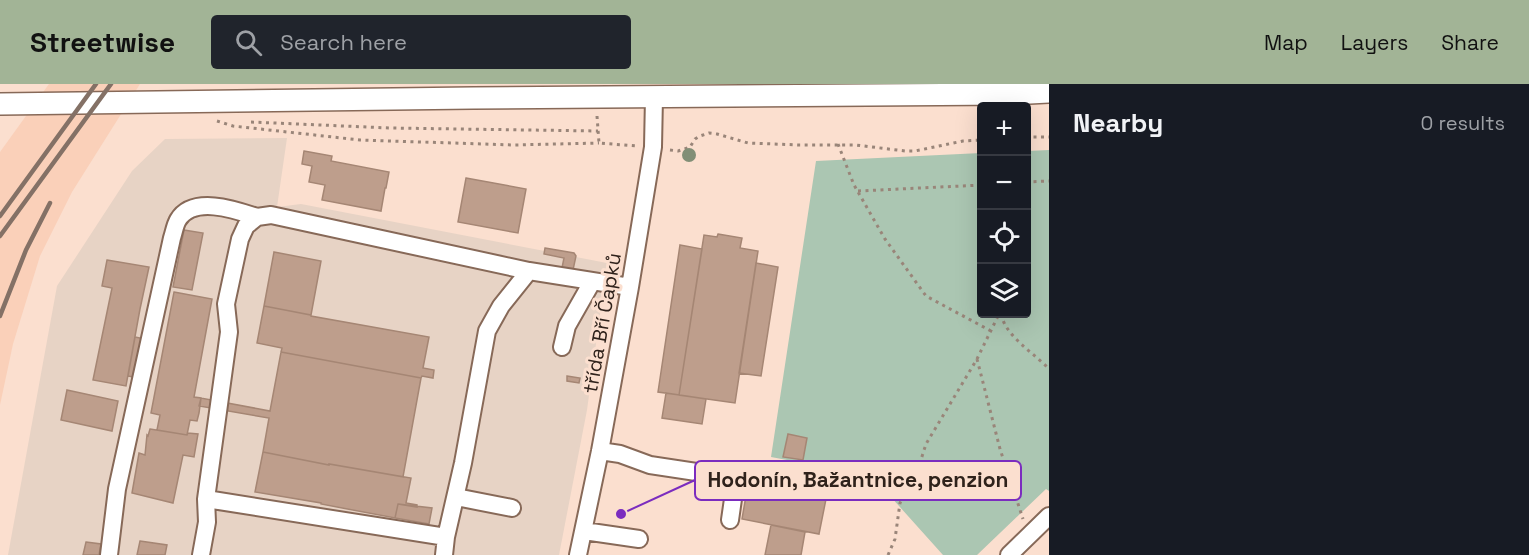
<!DOCTYPE html>
<meta charset="utf-8">
<style>
:root{--surface:#171b24;--page:#20242c;--text:#f1f3f6;--muted:#9ea1a6;--line:#363941;--accent:#a2b496}
body{margin:0;font-family:"Space Grotesk",sans-serif;background:var(--page);color:var(--text)}
.controls{position:absolute;right:18px;top:18px;display:grid;overflow:hidden;border-radius:6px;box-shadow:0 6px 24px #0002}
.controls button{width:54px;height:54px;display:grid;place-items:center;padding:0;border:0;border-bottom:2px solid var(--line);background:var(--surface);color:var(--text);font:30px sans-serif}
.list{margin:0;padding:0;list-style:none}
h2{display:flex;justify-content:space-between;align-items:center;height:78px;margin:0;padding:0 24px;font-size:26px}
h2 small{font-size:20px;font-weight:400;color:var(--muted)}
.icon{flex:none;width:33px;height:33px;fill:none;stroke:currentColor;stroke-width:2;stroke-linecap:round;stroke-linejoin:round}
.map{position:relative;flex:none;width:1049px;height:471px;overflow:hidden}
header{display:flex;align-items:center;gap:36px;box-sizing:border-box;height:84px;padding:0 30px;background:var(--accent);color:#111}
header strong{font-size:28px}
nav{display:flex;gap:33px;margin-inline-start:auto;font-size:21px}
.search{width:420px;height:54px;background:var(--page);display:flex;align-items:center;gap:15px;box-sizing:border-box;padding:0 21px;border-radius:6px;color:var(--muted);font-size:22px}
main{display:flex}
aside{flex:1;background:var(--surface)}
.map>svg:first-child{display:block}
</style>
<header>
<strong>Streetwise</strong>
<div class="search"><svg class="icon" aria-label="search" viewBox="0 0 24 24"><circle cx="10" cy="10" r="6"/><path d="M15 15l6 6"/></svg>Search here</div>
<nav><a>Map</a><a>Layers</a><a>Share</a></nav>
</header>
<main>
<div class="map">
<svg width="1049" height="471" viewBox="0 0 1049 471">
<rect width="100%" height="100%" fill="#fbdfcf"/>
<!-- industrial -->
<path fill="#e7d3c5" d="M287 54 277 123 301 120 607 179 587 326 559 471H8L57 202 132 87 165 55Z"/>
<!-- built -->
<path fill="#fad0b9" d="M49 0H140L72 108 40 172 13 260 0 321V68Z"/>
<!-- green -->
<path fill="#abc6b2" d="M1049 66V407L1046 405 977 471H943L873 393 862 390 771 373 816 77 981 69 982 230H1026L1027 67Z"/>
<!-- building -->
<path fill="#be9e8c" stroke="#a58674" stroke-width="1.5" d="M304 67 332 72 331 77 389 88 386 104H385L381 127 322 116 325 101 309 98 312 82 302 80Z
M466 94 526 105 518 149 458 138Z
M184 146 203 149 192 206 173 203Z
M718 150 742 154 740 164 758 167 735 319 679 311 704 151 717 153Z
M680 161 702 165 679 311 658 308Z
M545 164 574 169 576 172 573 186 562 184 564 174 544 170Z
M274 168 321 177 311 231 264 222Z
M107 176 149 183 140 225 126 302 93 296 112 204 102 202Z
M756 179 778 183 761 292 739 289Z
M174 208 212 215 194 313 201 314 199 329 197 337 190 336 187 351 157 346 160 331 151 329Z
M264 222 311 231V232L429 253 423 284 434 286 433 294 422 292 421 294 281 268 282 264 257 259Z
M135 253 145 255 138 294 128 292Z
M281 268 421 294 403 393 329 380V381L263 368 269 334 199 322 201 314 270 327Z
M567 292 580 294 579 299 567 297Z
M67 306 118 317 112 347 61 336Z
M666 309 706 315 702 340 662 334Z
M150 345 187 351 188 349 198 350 194 373 183 371 173 419 132 409 139 369 145 371 147 351 148 352Z
M788 350 807 354 803 376 783 373Z
M263 368 329 381V380L411 394 406 419 417 421V423L398 420 395 434 321 420V419L255 408Z
M748 400 826 415 819 450 742 435Z
M398 420 432 424 429 440 395 434Z
M771 441 805 448 801 471H765Z
M140 457 167 461 165 471H137Z
M86 458 101 460 99 471H83Z"/>
<g fill="none" stroke-linecap="round" stroke-linejoin="round">
<!-- minor casing -->
<g stroke="#876958" stroke-width="20">
<path id="minor" d="M562 263 567 242 592 198
M600 367 620 370 650 381 736 394 828 406
M456 413 512 424
M206 415 446 453 463 379 487 247 501 222 529 187
M730 436 736 394
M584 447 639 455
M109 471 117 405 172 154C174 148 175 141 178 136 193 111 236 126 257 133
M201 471 207 438 206 415 229 248 226 220 240 155 246 142 257 133 271 131 529 187 630 203
M444 471 446 453
M578 471 600 367 630 203 653 63 654 13
M1009 471 1049 432"/>
</g>
<!-- major casing -->
<g stroke="#876958" stroke-width="24">
<path id="major" d="M0 20 473 14 1010 10 1049 8"/>
</g>
<!-- path -->
<path stroke="#998579" stroke-width="3" stroke-dasharray="3 4.5" stroke-linecap="butt" d="M979 29 982 82
M597 32 599 59 637 62
M217 37 233 42 360 56 514 61 599 59
M251 38 390 44 598 47
M1026 53H1049
M838 60 854 101 885 155 926 212 991 247
M670 66 678 67 690 63 695 55 700 52 709 49 717 50 748 59 800 61H856L905 67H915L963 57 982 56
M1026 98 1049 97
M858 107 982 101
M1001 230C1006 253 1033 268 1049 285
M977 275 1000 365 1023 435
M888 471 895 455 900 419 917 388 926 360 977 275 999 230"/>
<!-- minor -->
<use href="#minor" stroke="#fff" stroke-width="16"/>
<!-- major -->
<use href="#major" stroke="#fff" stroke-width="21"/>
<!-- rail -->
<path stroke="#847166" stroke-width="4.5" d="M0 132 96 0
M0 152 111 0
M0 232 26 166 50 119"/>
</g>
<!-- trees -->
<circle fill="#818e76" cx="689" cy="71" r="7"/>
<g text-anchor="middle" dominant-baseline="central" stroke-width="6" stroke-linejoin="round" paint-order="stroke">
<!-- street labels -->
<g font-size="20" fill="#2f221b" stroke="#fbdfcf">
<text transform="translate(602 239) rotate(-80)">třída Bří Čapků</text>
</g>
</g>
<!-- callouts -->
<path fill="none" stroke="#7b2cbf" stroke-width="2" d="M621 430L695 396"/>
<circle fill="#7b2cbf" stroke="#fbdfcf" stroke-width="2" cx="621" cy="430" r="6"/>
<rect fill="#fbdfcf" stroke="#7b2cbf" stroke-width="2" x="695" y="377" width="326" height="39" rx="6"/>
<g font-size="21" text-anchor="middle" font-weight="bold" fill="#2f221b">
<text x="858" y="403">Hodonín, Bažantnice, penzion</text>
</g>
</svg>
<div class="controls">
<button>+</button>
<button>−</button>
<button><svg class="icon" aria-label="locate" viewBox="0 0 24 24"><circle cx="12" cy="12" r="6"/><path d="M12 2v4M12 18v4M2 12h4M18 12h4"/></svg></button>
<button><svg class="icon" aria-label="layers" viewBox="0 0 24 24"><path d="M12 4l9 5-9 5-9-5zM3 14l9 5 9-5"/></svg></button>
</div>
</div>
<aside>
<h2>Nearby<small>0 results</small></h2>
<ul class="list">
</ul>
</aside>
</main>
